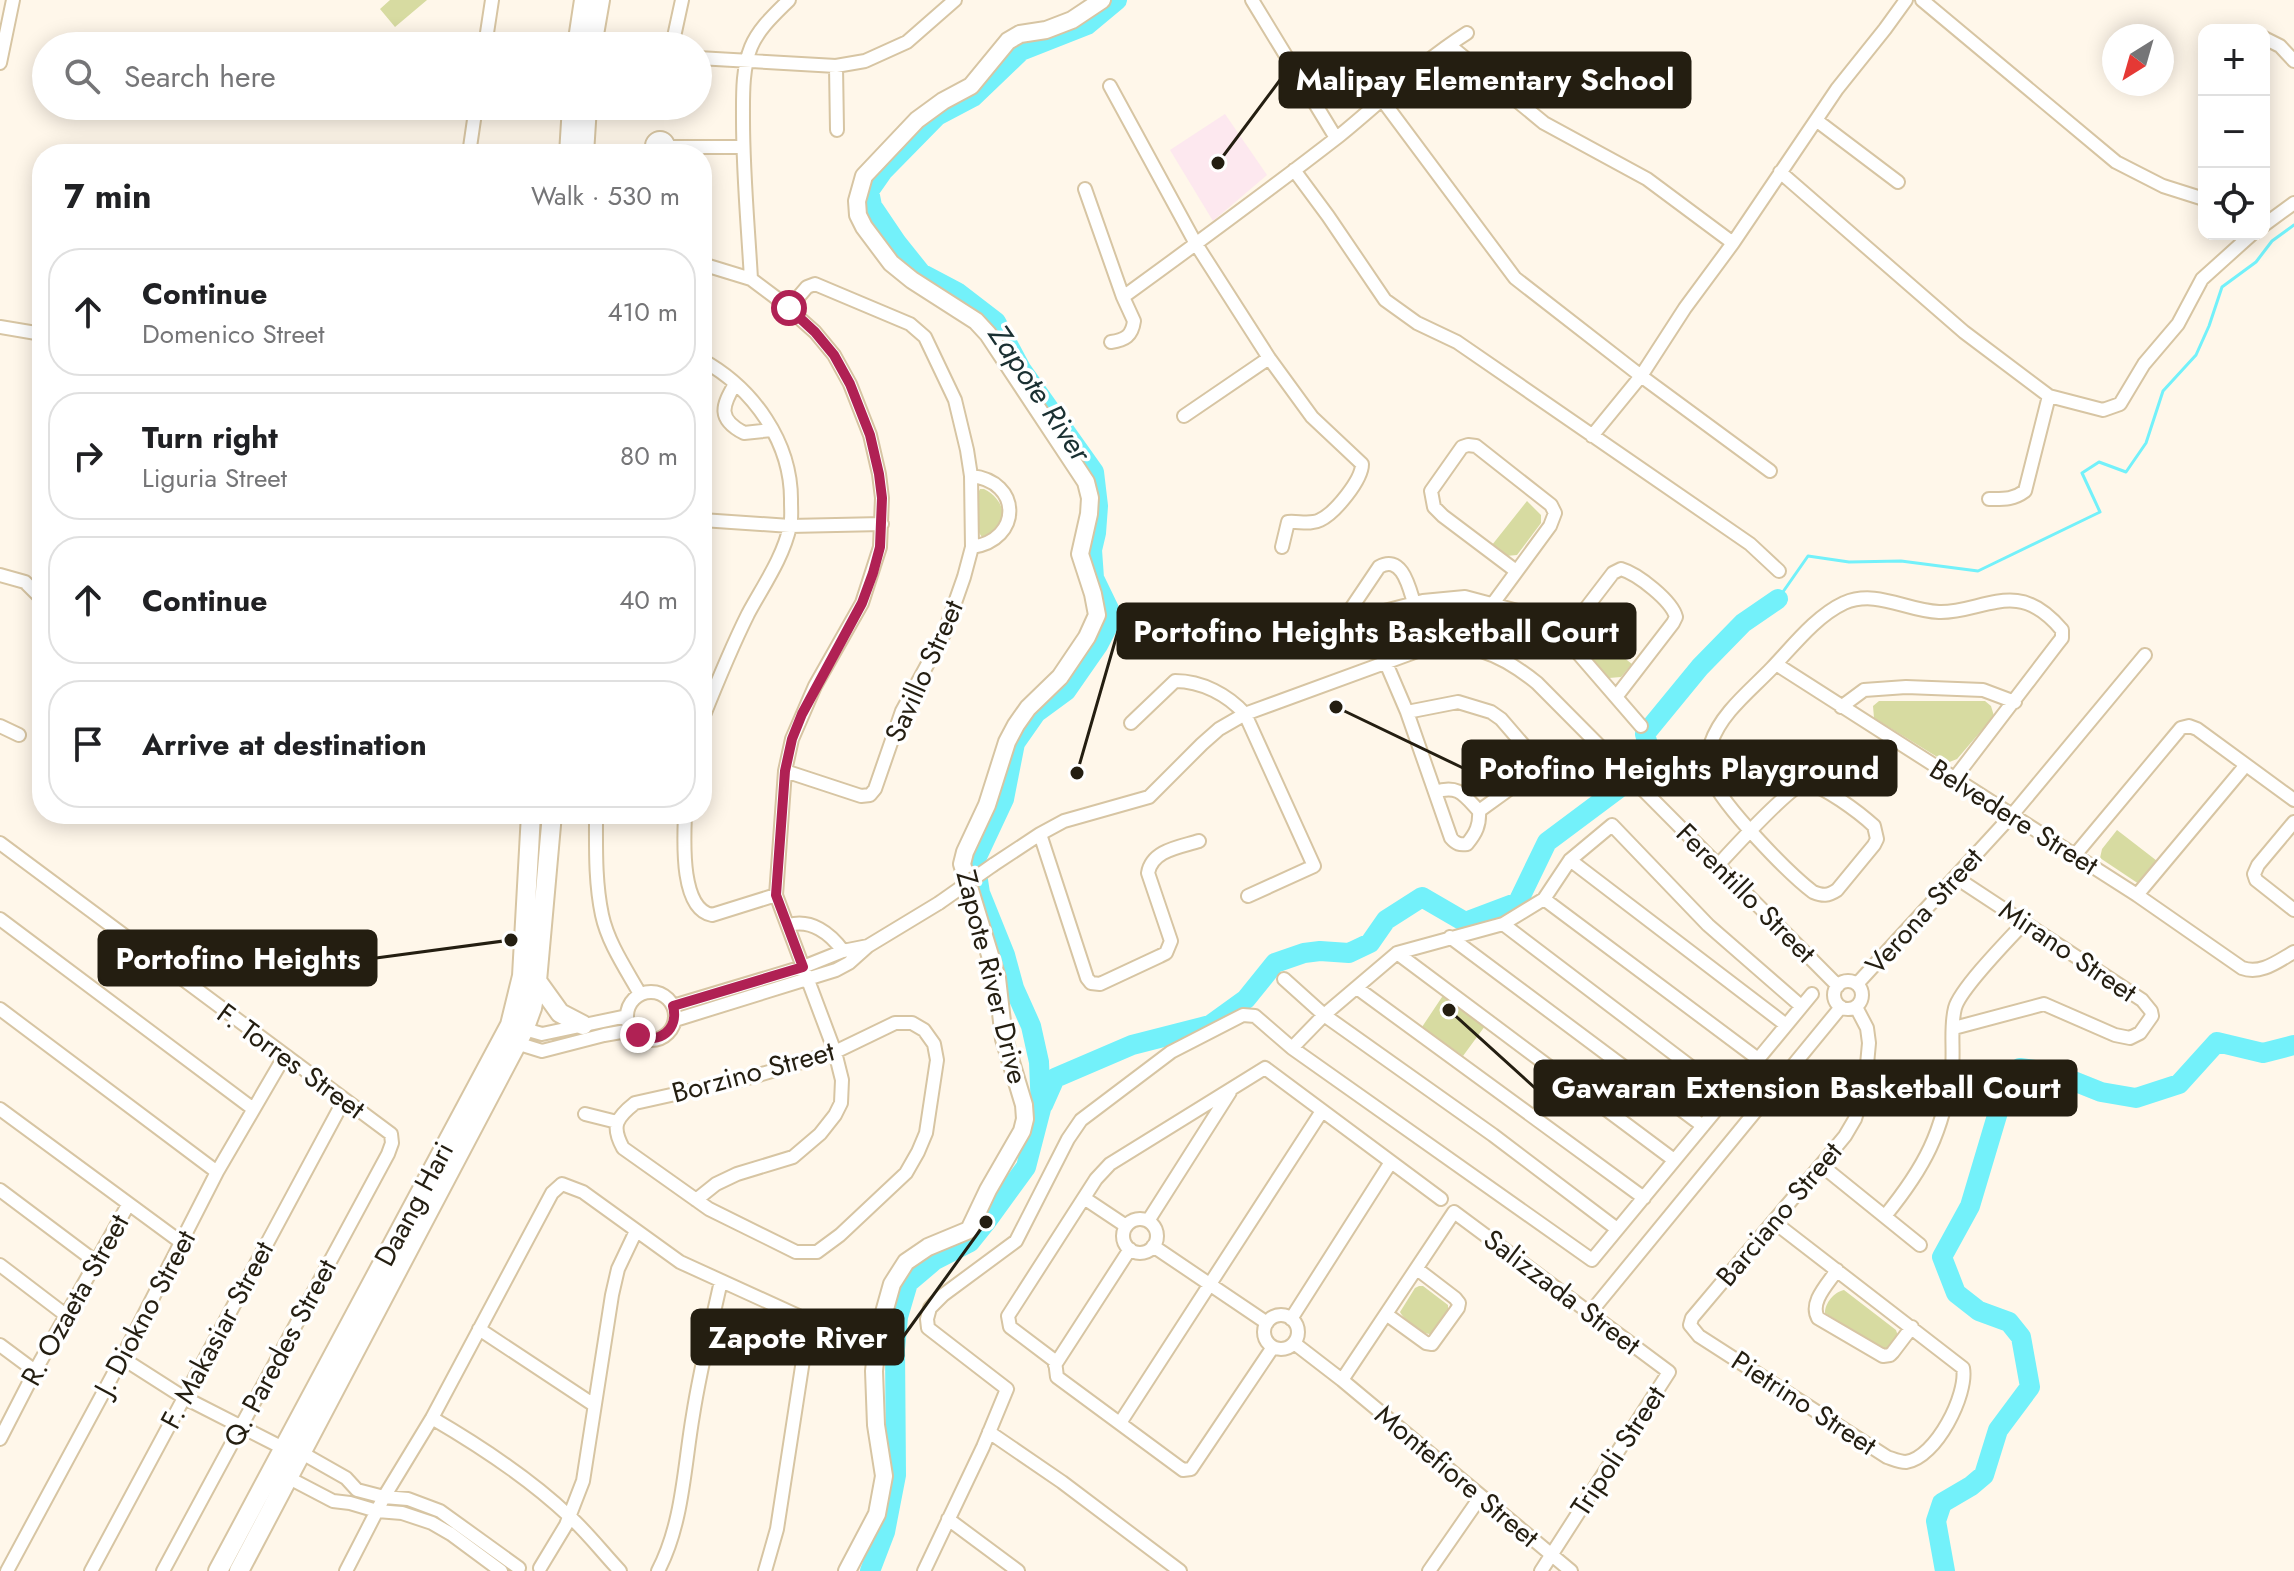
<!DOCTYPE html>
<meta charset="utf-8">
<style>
:root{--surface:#fff;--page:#f6f6f6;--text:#202124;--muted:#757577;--line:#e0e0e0}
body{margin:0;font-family:Jost,sans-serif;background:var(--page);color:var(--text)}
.controls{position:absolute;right:24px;top:24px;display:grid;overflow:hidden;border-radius:16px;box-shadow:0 4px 20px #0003}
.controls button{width:72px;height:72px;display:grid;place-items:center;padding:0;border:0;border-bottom:2px solid var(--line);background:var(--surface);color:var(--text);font:40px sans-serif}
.compass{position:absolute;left:2102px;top:24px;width:72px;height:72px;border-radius:50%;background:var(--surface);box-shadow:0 4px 20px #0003;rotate:217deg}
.stop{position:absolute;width:24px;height:24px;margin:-18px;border:6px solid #b02154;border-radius:50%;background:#fff}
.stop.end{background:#b02154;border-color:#fff;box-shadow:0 2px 8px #0008}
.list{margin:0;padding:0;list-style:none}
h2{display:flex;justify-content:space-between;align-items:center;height:104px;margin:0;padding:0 32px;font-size:34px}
h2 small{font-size:26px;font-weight:400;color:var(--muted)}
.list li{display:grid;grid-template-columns:52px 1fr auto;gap:24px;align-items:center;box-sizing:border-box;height:128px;margin:0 16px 16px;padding:0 16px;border:2px solid var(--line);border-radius:32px}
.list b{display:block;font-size:30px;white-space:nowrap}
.list p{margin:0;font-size:26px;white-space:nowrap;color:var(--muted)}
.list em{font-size:26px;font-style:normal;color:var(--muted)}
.icon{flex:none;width:44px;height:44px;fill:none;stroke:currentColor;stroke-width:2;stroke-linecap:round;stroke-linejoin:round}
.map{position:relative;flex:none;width:2294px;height:1571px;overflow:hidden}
.search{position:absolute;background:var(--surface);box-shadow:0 4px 20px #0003;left:32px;top:32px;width:680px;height:88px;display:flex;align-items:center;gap:20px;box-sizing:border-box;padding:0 28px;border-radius:44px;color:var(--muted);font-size:30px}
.panel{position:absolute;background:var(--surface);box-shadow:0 4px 20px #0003;left:32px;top:144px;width:680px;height:680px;border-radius:32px}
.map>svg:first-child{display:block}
</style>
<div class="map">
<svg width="2294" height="1571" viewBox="0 0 2294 1571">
<rect width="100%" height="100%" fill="#fff7ea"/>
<!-- education -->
<path fill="#fde8ef" d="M1225 114 1267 175 1213 221 1170 150Z"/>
<!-- green -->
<path fill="#d7dba1" d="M390 0H427L395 27 380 9Z
M980 489H984C1008 501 1010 528 982 537 973 526 974 501 980 489Z
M1527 501 1541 515V523L1517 555 1506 556 1492 545Z
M1583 626 1632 664 1621 677 1609 678 1578 644 1577 634Z
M1879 701H1985L1991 706 1994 716 1957 759 1947 763 1874 718 1873 706Z
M2117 830 2161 864 2139 884 2100 858 2102 849Z
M1444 994 1485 1026 1463 1056 1422 1027Z
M1419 1286H1423L1448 1305V1312L1430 1334C1420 1333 1405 1321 1400 1312L1415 1288Z
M1844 1290 1896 1330 1899 1339 1892 1348 1884 1351 1825 1313C1825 1303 1834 1292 1844 1290Z"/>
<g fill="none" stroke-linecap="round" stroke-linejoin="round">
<!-- stream -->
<path stroke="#73f1fa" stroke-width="3" d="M1778 599 1808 556 1849 562 1901 561 1978 571 2100 512 2082 473 2099 462 2126 472 2146 443 2163 391 2196 355 2209 326 2222 287 2256 262 2272 241 2294 225"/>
<!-- river -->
<path stroke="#73f1fa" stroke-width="20" d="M1043 1105 1055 1078 1132 1045 1210 1025 1246 999 1275 963 1304 953 1320 951 1349 953 1370 943 1386 920 1422 897 1465 922 1518 902 1547 842 1618 789 1635 766 1651 756 1645 734 1700 667 1743 623 1778 599
M870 1571 885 1532 896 1475 895 1349 898 1317 908 1283 935 1260 970 1242 986 1222 1026 1167 1041 1109 1039 1062 1031 1026 1014 988 1005 955 980 893 975 861 1004 799 1015 743 1036 713 1066 691 1098 645 1110 622 1109 609 1094 578 1092 550 1096 533 1098 506 1094 472 1021 369 996 322 957 292 921 273 897 243 872 206 869 191 883 171 937 116 973 97 1021 51 1087 25 1117 0
M1945 1571 1936 1521 1942 1503 1971 1486 1984 1475 1998 1430 2030 1387 2021 1337 2009 1322 1979 1311 1956 1293 1942 1257 1970 1206 2007 1082 2020 1068 2051 1072 2101 1092 2136 1098 2179 1084 2217 1042 2263 1053 2294 1045"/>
<!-- street casing -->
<g stroke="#d7c5a3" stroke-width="16">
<path id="street" d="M1252 0 1336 138
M1922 0 2116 162 2163 186 2204 199
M2264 38 2280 46 2294 61
M1449 45 1544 123 1647 179 1733 243
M485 46 492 0
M672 46 682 0
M698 58 836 66 865 61 907 42 955 0
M0 63 13 0
M836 66 837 130
M1110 86 1196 244 1269 358 1312 417 1362 464C1362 480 1335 513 1320 520 1311 525 1298 521 1288 522L1282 547
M1383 101 1515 278 1641 376 1770 471
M1816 120 1898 182
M652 146a8 8 0 1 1 16 0a8 8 0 1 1-16 0Z
M668 147H743
M469 154 476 106
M1294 170 1328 216 1385 300 1417 323 1457 342 1750 544 1779 571
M1780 172 1964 332 2049 396 2103 410 2120 404 2144 364 2178 324 2202 279 2252 234
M1085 189 1123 297 1134 321C1132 336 1125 340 1111 342
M2264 225 2294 203
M751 279C748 226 743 173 743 120 743 96 742 69 751 47 759 28 775 14 789 0
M1123 297C1196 244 1268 191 1339 136 1381 102 1421 62 1467 33
M0 327 42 334
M702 360C753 388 792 442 791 502 791 510 792 519 790 526 783 558 763 586 748 614 731 648 716 685 702 720
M735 384C722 406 717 419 744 433L772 430
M1184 416 1269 358
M1592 436 1641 376 1685 308 1733 243 1837 89 1885 29 1906 0
M971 476C1022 481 1022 540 972 547
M1989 499C2003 499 2013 500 2025 491L2049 396
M702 520 790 526 882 524
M0 575 25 582 42 599
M1312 613 1342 622 1423 601 1465 597 1525 613 1553 628 1564 637 1641 726
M1342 622 1379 567C1402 554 1409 587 1414 603
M1564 637 1613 573 1621 569C1638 574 1672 601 1676 617L1673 623 1616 697
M1472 649 1489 609 1550 526 1555 513 1551 505 1476 446 1468 445 1462 447 1431 491 1434 507 1443 516 1516 571
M1386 663 1407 712 1451 838C1456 844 1460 845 1467 844 1476 833 1480 825 1479 811
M1776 664 2137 895 2242 968C2261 975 2278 961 2294 952
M1841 707 1864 690 1906 687 1983 690 2015 702
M1407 712 1458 702 1491 712 1501 719 1533 756 1532 770 1526 777 1479 811
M1131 723 1175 681C1202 681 1228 695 1245 714L1314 866 1248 896
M0 726 19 735
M785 771 861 796 870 795 875 789 902 711 944 634 964 577 972 547 971 476 967 450 955 400 925 337 910 324 815 284 807 287 789 308
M1435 792C1458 784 1464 795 1479 811
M596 814C596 848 595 882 602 915 608 943 626 969 640 994
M685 814C684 840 680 909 712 915L776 895
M2294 822 2258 865 2254 874 2256 880 2294 910
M1040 834 1087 978 1091 983 1100 984 1160 956 1166 953 1171 941 1148 873C1152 850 1180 847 1199 841
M0 843 391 1134 392 1143 388 1154 163 1571
M2075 855 2181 728 2189 726 2197 729 2294 800
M1570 860 1786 1025
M993 865 1040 834 1064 821 1149 797 1202 744 1219 729 1245 714 1420 650C1469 640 1500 653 1537 683L1838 986
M1718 865C1731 851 1791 785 1805 784 1821 783 1861 814 1874 826L1877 839 1874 845 1837 890C1828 896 1823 896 1813 892 1788 873 1723 806 1712 779 1707 768 1707 754 1711 743 1721 713 1751 690 1772 668 1793 646 1816 616 1844 603 1877 589 1906 611 1939 612 1966 613 1991 598 2017 601 2035 603 2051 617 2062 630V638L2058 643 1954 779
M2137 895 2245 766
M1544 899 1758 1059
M0 919 252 1108
M1503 924 1728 1095
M789 925C811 919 830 933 843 951
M1450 937 1703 1126
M1397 953 1674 1160
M1284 979 1324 1015 1493 1135 1617 1229
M1834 995a14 14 0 1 1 28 0a14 14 0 1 1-28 0Z
M1857 984 2012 815 2145 655
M1357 988 1644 1198
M627 1016a24 24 0 1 1 48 0a24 24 0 1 1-48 0Z
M673 1006 803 967 843 951 868 946
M0 1009 217 1172
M675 1020 836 970 849 963 868 946 939 903
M895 1023H912L924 1030 934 1044 937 1060 926 1133 918 1152 906 1173 840 1235 817 1252H796L709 1209 623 1148C611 1126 616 1118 635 1103L752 1077 835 1052Z
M521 1028 542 1034 627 1016
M1954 1028 2044 1004 2115 1035 2130 1038 2140 1033 2152 1016 2151 1011 2142 1000 1955 877
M513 1042 542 1051 604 1035 632 1030
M1292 1048 1324 1015 1397 953 1503 924 1544 899 1570 860 1612 825 1708 925 1801 1006
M0 1109 182 1243
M585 1114 617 1122
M1821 1165 1920 1245
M0 1190 96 1262
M1084 1198 1126 1226
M696 1200 716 1184 737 1174 793 1157 820 1134 835 1115 841 1103 842 1080 835 1052 776 895 785 771 792 739 815 686 862 603 880 547 882 498 879 474 870 435 850 384 834 355 815 332 779 300 751 279 702 264
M1885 1216C1925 1167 1943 1132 1952 1069 1954 1049 1950 1027 1955 1008 1960 989 2009 939 2024 923
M1123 1236a17 17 0 1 1 34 0a17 17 0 1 1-34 0Z
M1148 1221 1230 1092
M1774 1222 1963 1368C1968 1394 1936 1458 1906 1462 1899 1462 1893 1459 1887 1457L1699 1336 1690 1325 1692 1318 1821 1165 1845 1136 1855 1119 1865 1086 1869 1043 1867 1028 1856 1007
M1153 1246 1267 1323
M0 1265 67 1316
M1837 1270C1828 1284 1809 1302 1818 1318L1883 1356 1890 1355 1893 1352 1912 1327
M1590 1313 1841 1007
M1386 1314 1426 1343 1432 1344 1458 1308 1459 1303 1455 1298 1417 1269
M1264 1332a17 17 0 1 1 34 0a17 17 0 1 1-34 0Z
M1291 1319 1391 1162
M479 1329 594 1405
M1294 1343 1342 1380 1571 1571
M0 1345 35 1371
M1273 1347 1191 1469 1183 1470 1057 1377 1055 1361 1010 1327 1008 1316 1096 1179 1110 1164 1265 1068 1441 1199
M122 1358 183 1397 283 1448
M1055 1365 1130 1249
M1342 1380 1454 1212 1669 1372 1541 1571
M432 1418C480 1446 529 1478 569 1516 587 1532 603 1553 620 1571
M1120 1423 1322 1111
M989 1432 1062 1482 1180 1571
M0 1439 35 1371 128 1205
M302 1453 346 1478 357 1490 384 1497 408 1499 440 1511 519 1568
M289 1478 333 1501 350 1503 377 1511 402 1513 432 1523 451 1534 501 1571
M948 1519 1018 1571
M540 1568 566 1525 583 1481 612 1295 618 1269 636 1231
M7 1571 122 1358 217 1172 284 1057
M91 1571 344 1100
M346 1571 384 1497 432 1418 552 1193 562 1184 583 1192 680 1262 805 1319 807 1334 777 1529 765 1571
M658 1571C683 1523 684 1467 693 1415 700 1370 711 1326 721 1281
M924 1571 983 1447 1007 1389 928 1328 927 1319 930 1308 943 1295 1016 1241 1068 1139 1081 1120 1171 1052 1243 1015 1255 1016 1292 1048 1592 1260 1812 994
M1429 1571 1481 1496"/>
</g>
<!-- secondary casing -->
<g stroke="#d7c5a3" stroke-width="20">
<path id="secondary" d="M847 1571 877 1514 884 1476 876 1425 874 1371 878 1334 892 1284 906 1262 928 1247 969 1230 988 1190 1022 1131 1025 1119 1024 1105 1004 1039 997 978 962 864 965 852 987 805 1007 742 1016 725 1028 708 1060 677 1087 637 1097 615 1093 594 1080 554 1089 514 1090 498 1086 482 988 334 976 321 912 280 891 263 864 227 858 215 857 201 864 176 917 120 943 101 971 86 1008 41 1020 34 1046 30 1072 20 1102 0"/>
</g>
<!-- primary casing -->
<g stroke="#d7c5a3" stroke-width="22">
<path id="primary" d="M577 46 584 0
M592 46 600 0
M569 154 572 106
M584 154 587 106
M537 981 560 1013 583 1025
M218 1571 510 1025 522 976 531 814
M239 1571 524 1030 532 1008 537 981 552 814"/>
</g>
<!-- street -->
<use href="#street" stroke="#fff" stroke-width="12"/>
<!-- secondary -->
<use href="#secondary" stroke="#fff" stroke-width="16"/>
<!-- primary -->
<use href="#primary" stroke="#fff" stroke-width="18"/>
<!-- street-bridge casing -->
<g stroke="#d7c5a3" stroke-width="16" stroke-linecap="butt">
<path id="street-bridge" d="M939 903 993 865"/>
</g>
<!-- street-bridge -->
<use href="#street-bridge" stroke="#fff" stroke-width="12"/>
</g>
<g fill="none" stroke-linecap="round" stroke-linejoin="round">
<!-- route -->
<path stroke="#b02154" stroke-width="10" d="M638 1035C660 1045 679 1029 673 1006L803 967 776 895 785 771 792 739 802 714 862 603 873 573 880 547 882 498 879 474 870 435 850 384 834 355 815 332 789 308"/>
</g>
<g text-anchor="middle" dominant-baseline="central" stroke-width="7" stroke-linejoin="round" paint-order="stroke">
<!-- street labels -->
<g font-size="28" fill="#241e11" stroke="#fff">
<text transform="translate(924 671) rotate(-66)">Savillo Street</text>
<text transform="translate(2014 817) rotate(32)">Belvedere Street</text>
<text transform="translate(1746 893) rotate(45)">Ferentillo Street</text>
<text transform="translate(1924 911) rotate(-48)">Verona Street</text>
<text transform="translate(2068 951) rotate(34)">Mirano Street</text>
<text transform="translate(992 977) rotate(76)">Zapote River Drive</text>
<text transform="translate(291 1061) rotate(36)">F. Torres Street</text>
<text transform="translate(753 1072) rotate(-15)">Borzino Street</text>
<text transform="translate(414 1204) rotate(-62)">Daang Hari</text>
<text transform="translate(1779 1214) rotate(-50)">Barciano Street</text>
<text transform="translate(1562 1292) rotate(37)">Salizzada Street</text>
<text transform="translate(75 1300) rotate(-61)">R. Ozaeta Street</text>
<text transform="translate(145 1313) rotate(-62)">J. Diokno Street</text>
<text transform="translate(217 1335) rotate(-62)">F. Makasiar Street</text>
<text transform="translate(280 1353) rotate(-62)">Q. Paredes Street</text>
<text transform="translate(1804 1403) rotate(33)">Pietrino Street</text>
<text transform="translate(1618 1451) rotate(-57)">Tripoli Street</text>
<text transform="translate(1457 1476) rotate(40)">Montefiore Street</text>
</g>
<!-- water labels -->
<g font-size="30" font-style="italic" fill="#1a3032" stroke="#fff">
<text transform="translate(1040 393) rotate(56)">Zapote River</text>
</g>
</g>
<!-- callouts -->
<path fill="none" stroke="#241e11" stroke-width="3" d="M1218 163L1280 80M1077 773L1118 631M1336 707L1463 768M511 940L376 958M1449 1010L1535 1088M986 1222L903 1337"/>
<g fill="#241e11" stroke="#fff" stroke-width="3">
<circle cx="1218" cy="163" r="8"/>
<circle cx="1077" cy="773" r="8"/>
<circle cx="1336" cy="707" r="8"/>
<circle cx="511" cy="940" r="8"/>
<circle cx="1449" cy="1010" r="8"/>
<circle cx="986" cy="1222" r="8"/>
</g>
<g fill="#241e11" stroke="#241e11" stroke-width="3">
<rect x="1280" y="53" width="410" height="54" rx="8"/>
<rect x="1118" y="604" width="517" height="54" rx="8"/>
<rect x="1463" y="741" width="433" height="54" rx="8"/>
<rect x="99" y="931" width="277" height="54" rx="8"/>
<rect x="1535" y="1061" width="541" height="54" rx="8"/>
<rect x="692" y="1310" width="211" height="54" rx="8"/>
</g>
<g font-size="30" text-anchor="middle" font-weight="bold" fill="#fff">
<text x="1485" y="90">Malipay Elementary School</text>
<text x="1376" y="642">Portofino Heights Basketball Court</text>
<text x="1679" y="779">Potofino Heights Playground</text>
<text x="238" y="969">Portofino Heights</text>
<text x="1806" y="1098">Gawaran Extension Basketball Court</text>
<text x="798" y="1348">Zapote River</text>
</g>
</svg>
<div class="controls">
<button>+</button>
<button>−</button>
<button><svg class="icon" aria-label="locate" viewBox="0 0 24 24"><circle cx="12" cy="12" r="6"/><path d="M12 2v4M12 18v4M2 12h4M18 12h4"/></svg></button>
</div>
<svg class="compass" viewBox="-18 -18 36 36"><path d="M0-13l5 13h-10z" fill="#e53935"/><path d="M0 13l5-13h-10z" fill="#757577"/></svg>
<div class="stop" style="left:789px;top:308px"></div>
<div class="stop end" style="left:638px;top:1035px"></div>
<div class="search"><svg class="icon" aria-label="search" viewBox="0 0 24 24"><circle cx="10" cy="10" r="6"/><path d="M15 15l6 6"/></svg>Search here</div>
<section class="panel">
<h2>7 min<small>Walk · 530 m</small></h2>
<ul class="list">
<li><svg class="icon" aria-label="ahead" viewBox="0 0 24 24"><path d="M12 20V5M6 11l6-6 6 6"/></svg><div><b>Continue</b><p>Domenico Street</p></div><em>410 m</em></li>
<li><svg class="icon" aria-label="right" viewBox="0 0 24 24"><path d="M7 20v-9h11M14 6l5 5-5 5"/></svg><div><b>Turn right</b><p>Liguria Street</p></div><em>80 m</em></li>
<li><svg class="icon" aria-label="ahead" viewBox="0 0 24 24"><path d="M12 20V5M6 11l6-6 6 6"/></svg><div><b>Continue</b></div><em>40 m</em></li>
<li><svg class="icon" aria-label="arrive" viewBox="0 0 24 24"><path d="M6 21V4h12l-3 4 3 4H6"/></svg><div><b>Arrive at destination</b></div></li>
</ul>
</section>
</div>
